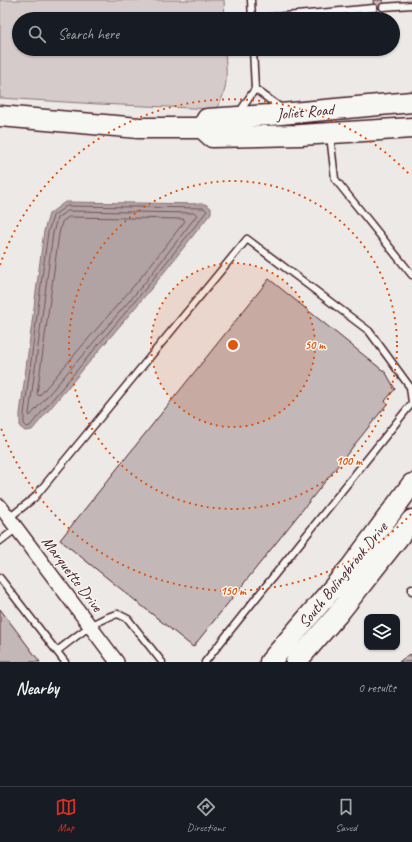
<!DOCTYPE html>
<style>
:root{--surface:#171b24;--page:#20242c;--text:#f1f3f6;--muted:#9ea1a6;--line:#363941;--accent:#d93025}
body{margin:0;font-family:Caveat,sans-serif;background:var(--page);color:var(--text)}
.controls{position:absolute;right:12px;bottom:12px;display:grid;overflow:hidden;border-radius:8px;box-shadow:0 1px 3px #0004}
.controls button{width:36px;height:36px;display:grid;place-items:center;padding:0;border:0;border-bottom:1px solid var(--line);background:var(--surface);color:var(--text);font:20px sans-serif}
.list{margin:0;padding:0;list-style:none}
h2{display:flex;justify-content:space-between;align-items:center;height:52px;margin:0;padding:0 16px;font-size:17px}
h2 small{font-size:13px;font-weight:400;color:var(--muted)}
.icon{flex:none;width:22px;height:22px;fill:none;stroke:currentColor;stroke-width:2;stroke-linecap:round;stroke-linejoin:round}
.map{position:relative;flex:none;width:412px;height:662px;overflow:hidden}
.search{position:absolute;background:var(--surface);box-shadow:0 1px 3px #0004;left:12px;right:12px;top:12px;height:44px;display:flex;align-items:center;gap:10px;box-sizing:border-box;padding:0 14px;border-radius:22px;color:var(--muted);font-size:15px}
.sheet{height:124px;background:var(--surface)}
nav{display:flex;justify-content:space-around;align-items:center;box-sizing:border-box;height:56px;border-top:1px solid var(--line);background:var(--surface);font-size:11px;color:var(--muted)}
nav a{display:grid;justify-items:center;gap:2px}
nav .on{color:var(--accent)}
.map>svg:first-child{display:block}
</style>
<div class="map">
<svg width="412" height="662" viewBox="0 0 412 662">
<rect width="100%" height="100%" fill="#ece9e6"/>
<filter id="ink" filterUnits="userSpaceOnUse"><feTurbulence type="fractalNoise" baseFrequency=".025" numOctaves="2"/><feDisplacementMap in="SourceGraphic" scale="8" xChannelSelector="R" yChannelSelector="G"/><feConvolveMatrix kernelMatrix="1 2 1 2 8 2 1 2 1" color-interpolation-filters="sRGB"/></filter>
<g filter="url(#ink)">
<!-- green -->
<path fill="#d4cbca" stroke="#8f757a" d="M0 0H224L225 19H19V49H225C226 70 230 92 215 109L98 104 0 98Z"/>
<!-- water -->
<path fill="#b1a2a3" stroke="#886e73" d="M65 202 205 204 211 208V213L150 290 32 430 25 431 20 427V414L44 231 49 214Z"/>
<g fill="none" stroke-linecap="round" stroke-linejoin="round">
<!-- shore -->
<path stroke="#73535b" stroke-width="1" d="M67 206 204 208 207 211 146 288 30 426 27 427 24 424V414L48 232 53 216Z
M68 211 195 213 197 215 143 285 30 416 29 414 53 233 57 218Z
M69 217 183 219 185 221 138 281 39 396 37 394 59 234 62 222Z"/>
</g>
<!-- building -->
<path fill="#c4b7b7" stroke="#4a1f2b" d="M373 0H383L384 19H375Z
M269 279 386 373 395 389 385 401 387 404 193 647 60 540Z
M0 609 40 662H0Z
M409 654 412 662H399Z"/>
<g fill="none" stroke-linecap="round" stroke-linejoin="round">
<!-- service casing -->
<g stroke="#4a1f2b" stroke-width="9">
<path id="service" d="M251 0 252 19
M383 7 412 5
M252 19 374 8
M255 89 281 108
M239 113 255 89 253 49
M330 135 335 179 412 275
M9 518 34 498 247 239 369 331 410 387 412 403 205 662
M0 541 17 528
M0 578 65 662
M412 588V591
M57 651C76 637 95 619 118 614L128 619 162 662"/>
</g>
<!-- minor casing -->
<g stroke="#4a1f2b" stroke-width="16">
<path id="minor" d="M0 506 117 662"/>
</g>
<!-- primary casing -->
<g stroke="#4a1f2b" stroke-width="23">
<path id="primary" d="M0 116 139 128H202L212 137 300 135 412 128
M202 128 207 119 270 115 412 102
M270 662 351 567 412 484
M296 662 338 614 412 520"/>
</g>
<!-- service -->
<use href="#service" stroke="#f6f6f2" stroke-width="6"/>
<!-- minor -->
<use href="#minor" stroke="#f6f6f2" stroke-width="13"/>
<!-- primary -->
<use href="#primary" stroke="#f6f6f2" stroke-width="20"/>
</g>
</g>
<!-- distance rings -->
<circle cx="233" cy="345" r="82" fill="#e0560e" fill-opacity=".12"/>
<g fill="none" stroke="#e0560e" stroke-width="2" stroke-dasharray="2 4">
<circle cx="233" cy="345" r="82"/>
<circle cx="233" cy="345" r="164"/>
<path d="M411 514A246 246 0 0 1 0 425M0 265A246 246 0 0 1 411 176"/>
</g>
<g text-anchor="middle" dominant-baseline="central" stroke-width="3" stroke-linejoin="round" paint-order="stroke">
<!-- street labels -->
<g font-size="16" fill="#4a1f2b" stroke="#f6f6f2">
<text transform="translate(305 112) rotate(-5)">Joliet Road</text>
<text transform="translate(72 574) rotate(53)">Marquette Drive</text>
<text transform="translate(343 575) rotate(-51)">South Bolingbrook Drive</text>
</g>
</g>
<circle cx="233" cy="345" r="6" fill="#e0560e" stroke="#f6f6f2" stroke-width="2"/>
<g font-size="12" text-anchor="middle" font-weight="bold" fill="#e0560e" stroke="#f6f6f2" stroke-width="3" stroke-linejoin="round" paint-order="stroke">
<text x="315" y="349">50 m</text>
<text x="349" y="465">100 m</text>
<text x="233" y="595">150 m</text>
</g>
</svg>
<div class="controls">
<button><svg class="icon" aria-label="layers" viewBox="0 0 24 24"><path d="M12 4l9 5-9 5-9-5zM3 14l9 5 9-5"/></svg></button>
</div>
<div class="search"><svg class="icon" aria-label="search" viewBox="0 0 24 24"><circle cx="10" cy="10" r="6"/><path d="M15 15l6 6"/></svg>Search here</div>
</div>
<section class="sheet">
<h2>Nearby<small>0 results</small></h2>
<ul class="list">
</ul>
</section>
<nav>
<a class="on"><svg class="icon" aria-label="map" viewBox="0 0 24 24"><path d="M3 6l6-2 6 2 6-2v14l-6 2-6-2-6 2zM9 4v14M15 6v14"/></svg>Map</a>
<a><svg class="icon" aria-label="directions" viewBox="0 0 24 24"><path d="M12 3l9 9-9 9-9-9zM9 14v-3h6M13 9l2 2-2 2"/></svg>Directions</a>
<a><svg class="icon" aria-label="saved" viewBox="0 0 24 24"><path d="M7 4h10v16l-5-4-5 4z"/></svg>Saved</a>
</nav>
